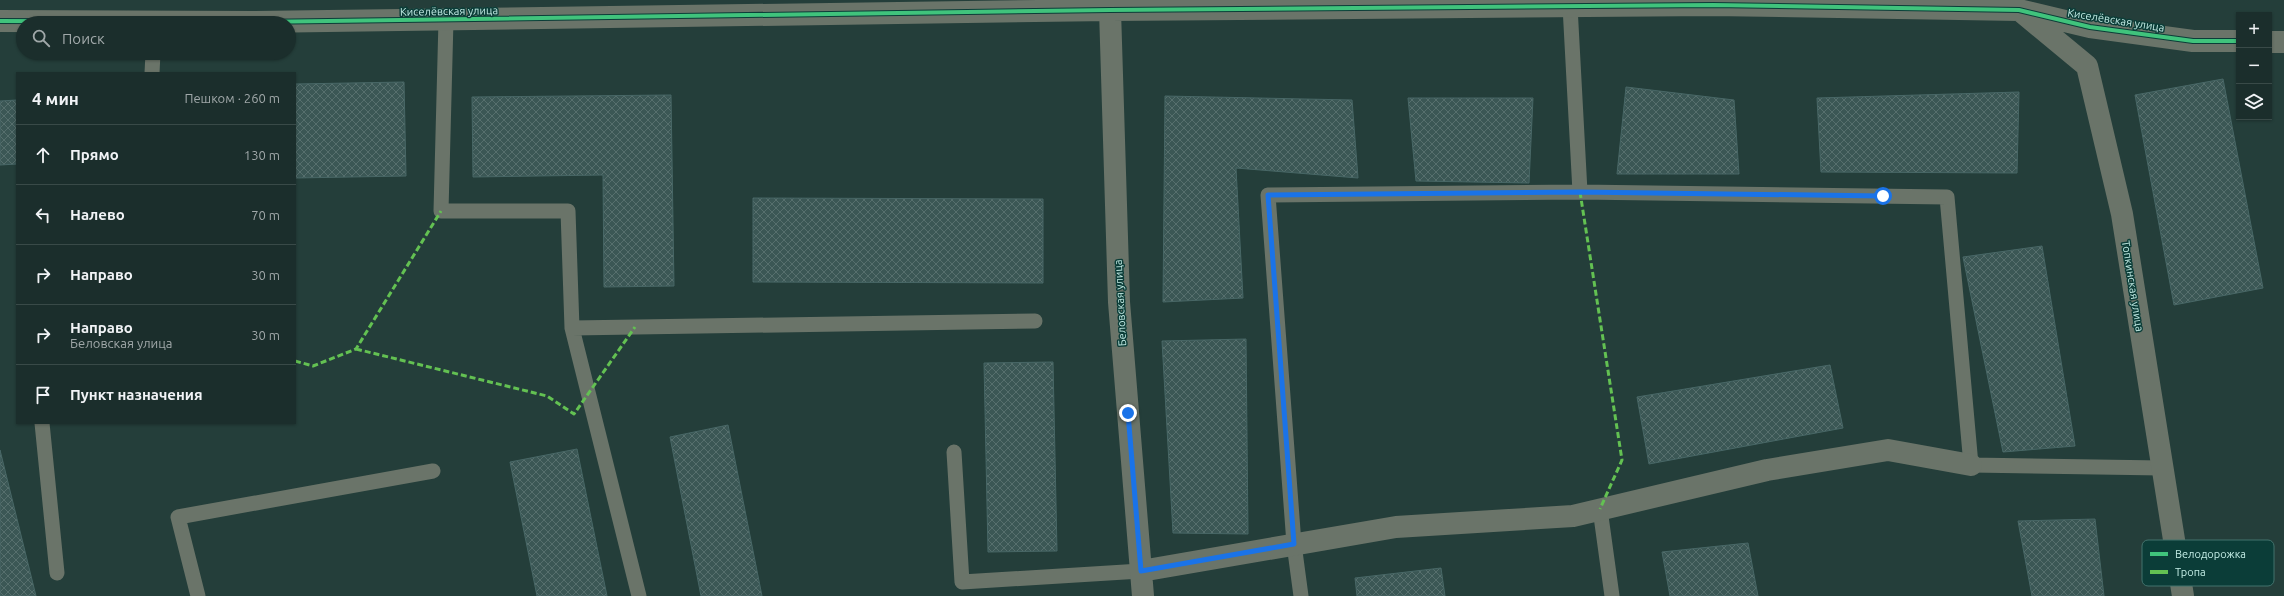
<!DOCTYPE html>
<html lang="ru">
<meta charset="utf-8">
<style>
:root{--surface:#1b2e2c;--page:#243634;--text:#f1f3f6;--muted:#a0a8a9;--line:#394a48}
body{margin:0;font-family:Ubuntu,sans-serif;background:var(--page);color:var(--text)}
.controls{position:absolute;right:12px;top:12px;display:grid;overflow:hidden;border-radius:0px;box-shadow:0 1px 3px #0004}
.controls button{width:36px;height:36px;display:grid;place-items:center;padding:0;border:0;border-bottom:1px solid var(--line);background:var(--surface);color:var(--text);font:20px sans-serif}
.stop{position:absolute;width:12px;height:12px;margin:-9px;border:3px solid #1a73e8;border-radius:50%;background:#fff}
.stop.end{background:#1a73e8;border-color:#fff;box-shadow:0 1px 4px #0008}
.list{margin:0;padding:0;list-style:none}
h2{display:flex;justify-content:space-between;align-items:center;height:52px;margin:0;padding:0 16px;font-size:17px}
h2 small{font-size:13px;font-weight:400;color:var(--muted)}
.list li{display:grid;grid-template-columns:26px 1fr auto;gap:12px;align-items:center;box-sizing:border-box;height:60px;padding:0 16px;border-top:1px solid var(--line)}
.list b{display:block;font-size:15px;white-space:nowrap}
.list p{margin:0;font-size:13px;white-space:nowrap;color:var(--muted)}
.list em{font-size:13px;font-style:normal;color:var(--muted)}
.icon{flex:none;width:22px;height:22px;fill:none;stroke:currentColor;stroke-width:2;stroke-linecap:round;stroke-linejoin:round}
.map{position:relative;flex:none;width:2284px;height:596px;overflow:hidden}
.search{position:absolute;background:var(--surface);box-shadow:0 1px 3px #0004;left:16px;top:16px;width:280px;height:44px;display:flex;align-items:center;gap:10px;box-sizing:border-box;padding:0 14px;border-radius:22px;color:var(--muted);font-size:15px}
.panel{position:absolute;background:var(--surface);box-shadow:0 1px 3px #0004;left:16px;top:72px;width:280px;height:352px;border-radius:0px}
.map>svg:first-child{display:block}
</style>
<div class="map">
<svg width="2284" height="596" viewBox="0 0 2284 596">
<defs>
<pattern id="building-cross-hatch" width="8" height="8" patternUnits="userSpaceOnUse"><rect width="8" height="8" fill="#3b5755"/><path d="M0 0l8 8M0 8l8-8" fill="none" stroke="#566f6d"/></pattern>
</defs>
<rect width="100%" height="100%" fill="#243e3a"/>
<!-- building -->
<path fill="url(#building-cross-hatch)" stroke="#486766" d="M2223 79 2263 288 2174 305 2135 95Z
M404 82 406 176 295 178V84Z
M1626 87 1734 100 1739 174H1617Z
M2019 92 2017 173 1821 172 1817 98Z
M671 95 674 286 604 287 603 175 473 177 472 97Z
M1165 96 1352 100 1358 178 1236 168 1243 298 1163 302Z
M1408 98H1533L1529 183 1416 181Z
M17 100V164L0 165V101Z
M753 198 1043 199V283L753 282Z
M2042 246 2075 446 2003 452 1963 257Z
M1246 339 1248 534 1173 533 1162 341Z
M1053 362 1057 551 988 552 984 363Z
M1830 365 1843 428 1649 464 1637 397Z
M728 425 762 596H701L670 437Z
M577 449 607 596H537L510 462Z
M0 450 36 596H0Z
M2095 519 2104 596H2032L2018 521Z
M1748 543 1758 596H1670L1662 552Z
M1441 568 1445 596H1357L1355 578Z"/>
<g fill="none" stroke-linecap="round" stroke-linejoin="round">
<!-- service -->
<path stroke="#6a7469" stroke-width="15" d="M1570 6 1580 192
M446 20 441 211H568L572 328 1035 321
M152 73 153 53
M572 328 639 596
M42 423 57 573
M954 452 962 582 1141 571
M1600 509 1612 596
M198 596 178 517 433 471
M1301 596 1294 544 1268 195 1580 192 1947 197 1971 465 2162 468"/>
<!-- minor -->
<path stroke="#6a7469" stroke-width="22" d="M1110 10 1119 302 1143 596
M2023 13 2087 66 2122 214 2183 596
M0 21 255 22 1110 10 1713 5 2019 10 2090 27 2193 41H2239
M2269 42H2284
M1141 571 1396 527 1573 516 1767 470 1888 450 1971 465"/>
<!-- quiet -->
<path stroke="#63c152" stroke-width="3" stroke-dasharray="6 3" stroke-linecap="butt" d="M1580 192 1622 460 1600 509
M356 349 547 396 574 414 635 327
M295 361 313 366 356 349 441 211"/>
<!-- cycleway casing -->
<g stroke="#0b3d38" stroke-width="6">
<path id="cycleway" d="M0 21 255 22 1110 10 1713 5 2019 10 2090 27 2193 41H2239"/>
</g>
<!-- cycleway -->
<use href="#cycleway" stroke="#40c37c" stroke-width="4"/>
</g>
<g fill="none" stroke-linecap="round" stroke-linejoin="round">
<!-- route -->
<path stroke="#1a73e8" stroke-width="5" d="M1128 413 1141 571 1294 544 1268 195 1580 192 1883 196"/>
</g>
<g text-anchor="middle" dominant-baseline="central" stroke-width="3" stroke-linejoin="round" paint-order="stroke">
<!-- street labels -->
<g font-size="11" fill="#c3ece5" stroke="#0b3d38">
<text transform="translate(449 11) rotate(-1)">Киселёвская улица</text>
<text transform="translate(2116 20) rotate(9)">Киселёвская улица</text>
<text transform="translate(2133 286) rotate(81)">Топкинская улица</text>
<text transform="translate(1120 303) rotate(-93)">Беловская улица</text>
</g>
</g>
<!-- legend -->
<rect x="2142" y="540" width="132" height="46" rx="6" fill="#0b3d38" stroke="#42726c" stroke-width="1"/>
<rect x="2150" y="552" width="18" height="4" fill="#40c37c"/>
<rect x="2150" y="570" width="18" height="4" fill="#63c152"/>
<g font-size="11" fill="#c3ece5">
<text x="2175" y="558">Велодорожка</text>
<text x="2175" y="576">Тропа</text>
</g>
</svg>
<div class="controls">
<button>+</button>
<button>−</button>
<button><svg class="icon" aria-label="layers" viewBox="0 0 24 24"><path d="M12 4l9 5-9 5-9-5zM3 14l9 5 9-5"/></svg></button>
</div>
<div class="stop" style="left:1883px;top:196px"></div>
<div class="stop end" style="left:1128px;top:413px"></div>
<div class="search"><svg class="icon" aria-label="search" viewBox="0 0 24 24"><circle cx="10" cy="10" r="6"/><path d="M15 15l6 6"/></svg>Поиск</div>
<section class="panel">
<h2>4 мин<small>Пешком · 260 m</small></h2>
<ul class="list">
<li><svg class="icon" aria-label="ahead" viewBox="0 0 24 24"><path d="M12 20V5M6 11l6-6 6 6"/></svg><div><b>Прямо</b></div><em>130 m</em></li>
<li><svg class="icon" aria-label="left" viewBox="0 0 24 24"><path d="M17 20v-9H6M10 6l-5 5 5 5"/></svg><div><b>Налево</b></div><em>70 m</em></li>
<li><svg class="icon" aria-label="right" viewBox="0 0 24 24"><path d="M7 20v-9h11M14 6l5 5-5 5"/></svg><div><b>Направо</b></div><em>30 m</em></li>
<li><svg class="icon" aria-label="right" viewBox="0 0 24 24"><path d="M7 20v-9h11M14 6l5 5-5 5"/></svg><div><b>Направо</b><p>Беловская улица</p></div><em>30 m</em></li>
<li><svg class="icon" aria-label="arrive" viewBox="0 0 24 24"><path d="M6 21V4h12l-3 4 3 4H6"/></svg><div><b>Пункт назначения</b></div></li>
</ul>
</section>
</div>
